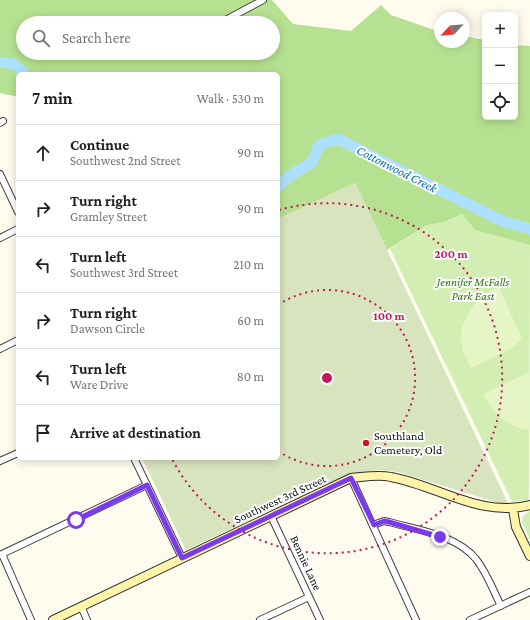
<!DOCTYPE html>
<meta charset="utf-8">
<style>
:root{--surface:#fff;--page:#f2f2f2;--text:#202124;--muted:#757577;--line:#e0e0e0}
body{margin:0;font-family:"Crimson Pro",serif;background:var(--page);color:var(--text)}
.controls{position:absolute;right:12px;top:12px;display:grid;overflow:hidden;border-radius:6px;box-shadow:0 2px 10px #0003}
.controls button{width:36px;height:36px;display:grid;place-items:center;padding:0;border:0;border-bottom:1px solid var(--line);background:var(--surface);color:var(--text);font:20px sans-serif}
.compass{position:absolute;left:434px;top:12px;width:36px;height:36px;border-radius:50%;background:var(--surface);box-shadow:0 2px 10px #0003;rotate:244deg}
.stop{position:absolute;width:12px;height:12px;margin:-9px;border:3px solid #7c3aed;border-radius:50%;background:#fff}
.stop.end{background:#7c3aed;border-color:#fff;box-shadow:0 1px 4px #0008}
.list{margin:0;padding:0;list-style:none}
h2{display:flex;justify-content:space-between;align-items:center;height:52px;margin:0;padding:0 16px;font-size:17px}
h2 small{font-size:13px;font-weight:400;color:var(--muted)}
.list li{display:grid;grid-template-columns:26px 1fr auto;gap:12px;align-items:center;box-sizing:border-box;height:56px;padding:0 16px;border-top:1px solid var(--line)}
.list b{display:block;font-size:15px;white-space:nowrap}
.list p{margin:0;font-size:13px;white-space:nowrap;color:var(--muted)}
.list em{font-size:13px;font-style:normal;color:var(--muted)}
.icon{flex:none;width:22px;height:22px;fill:none;stroke:currentColor;stroke-width:2;stroke-linecap:round;stroke-linejoin:round}
.map{position:relative;flex:none;width:530px;height:620px;overflow:hidden}
.search{position:absolute;background:var(--surface);box-shadow:0 2px 10px #0003;left:16px;top:16px;width:264px;height:44px;display:flex;align-items:center;gap:10px;box-sizing:border-box;padding:0 14px;border-radius:22px;color:var(--muted);font-size:15px}
.panel{position:absolute;background:var(--surface);box-shadow:0 2px 10px #0003;left:16px;top:72px;width:264px;height:388px;border-radius:6px}
.map>svg:first-child{display:block}
</style>
<div class="map">
<svg width="530" height="620" viewBox="0 0 530 620">
<rect width="100%" height="100%" fill="#fffcef"/>
<!-- green -->
<path fill="#d3eeb3" d="M462 214 475 230 530 245 529 500 512 502 390 249 427 225 446 222Z
M530 511V540L522 522 523 516Z"/>
<!-- forest -->
<path fill="#b6e191" fill-rule="evenodd" d="M0 0H272L293 24 351 31 381 5 391 15 440 32V42H464V36L485 40V117H515V45L530 46V245L475 230 462 214 445 222 427 225 387 250 355 183 278 219V74H18V97L0 93ZM23 23H273V53H23Z"/>
<!-- cemetery -->
<path fill="#d8e4bd" d="M355 183 508 503 502 504 398 472 379 470 348 475 334 481 186 550 142 458H278V219Z"/>
<!-- pitch -->
<path fill="#e5f5c6" d="M499 287 522 339 512 348 471 368C469 363 465 357 463 351 455 322 475 299 499 287Z
M530 372V430C506 427 494 414 483 394Z"/>
<g fill="none" stroke-linecap="round" stroke-linejoin="round">
<!-- river -->
<path stroke="#ade0fd" stroke-width="11" d="M0 62 14 64 25 74
M278 187 288 177 312 162 319 145 338 139 502 221 530 229"/>
<!-- street casing -->
<g stroke="#414141" stroke-width="8">
<path id="street" d="M220 23 263 0
M0 123 3 121
M0 174 18 212
M0 238 18 229
M0 349 18 340
M134 458 182 558
M0 461 18 453
M351 478 416 620
M271 516 320 620
M373 525 384 521 389 522C418 530 456 535 476 559 487 573 493 590 501 606
M2 554 31 620
M0 555 147 485
M81 606 87 620
M260 620 309 597
M470 620 530 592"/>
</g>
<!-- secondary casing -->
<g stroke="#303030" stroke-width="10">
<path id="secondary" d="M513 509 516 527 530 556
M53 620 351 478C364 477 378 474 391 477 439 486 480 518 530 505"/>
</g>
<!-- street -->
<use href="#street" stroke="#fff" stroke-width="6"/>
<!-- secondary -->
<use href="#secondary" stroke="#fff5aa" stroke-width="8"/>
</g>
<g fill="none" stroke-linecap="round" stroke-linejoin="round">
<!-- route -->
<path stroke="#7c3aed" stroke-width="5" d="M76 520 147 485 182 558 351 478 374 525 384 521 389 522 440 537"/>
</g>
<!-- distance rings -->
<g fill="none" stroke="#c2185b" stroke-width="2" stroke-dasharray="2 4">
<path d="M278 305A88 88 0 1 1 278 451"/>
<path d="M279 210A175 175 0 1 1 172 459"/>
</g>
<!-- markers -->
<circle fill="#ce1620" stroke="#fff" stroke-width="1.5" cx="366" cy="443" r="4"/>
<g text-anchor="middle" dominant-baseline="central" stroke-width="4" stroke-linejoin="round" paint-order="stroke">
<!-- park labels -->
<g font-size="12" font-style="italic" fill="#296d16" stroke="#fff">
<text x="473" y="282">Jennifer McFalls<tspan x="473" dy="14">Park East</tspan></text>
</g>
<!-- poi labels -->
<g font-size="12" fill="#0e0e0e" stroke="#fff" text-anchor="start">
<text x="374" y="436">Southland<tspan x="374" dy="14">Cemetery, Old</tspan></text>
</g>
<!-- street labels -->
<g font-size="12" fill="#0e0e0e" stroke="#fff">
<text transform="translate(280 499) rotate(-25)">Southwest 3rd Street</text>
<text transform="translate(306 563) rotate(65)">Bennie Lane</text>
</g>
<!-- water labels -->
<g font-size="13" font-style="italic" fill="#0967ae" stroke="#fff">
<text transform="translate(397 169) rotate(27)">Cottonwood Creek</text>
</g>
</g>
<circle cx="327" cy="378" r="6" fill="#c2185b" stroke="#fff" stroke-width="2"/>
<g font-size="12" text-anchor="middle" font-weight="bold" fill="#c2185b" stroke="#fff" stroke-width="4" stroke-linejoin="round" paint-order="stroke">
<text x="451" y="258">200 m</text>
<text x="389" y="320">100 m</text>
</g>
</svg>
<div class="controls">
<button>+</button>
<button>−</button>
<button><svg class="icon" aria-label="locate" viewBox="0 0 24 24"><circle cx="12" cy="12" r="6"/><path d="M12 2v4M12 18v4M2 12h4M18 12h4"/></svg></button>
</div>
<svg class="compass" viewBox="-18 -18 36 36"><path d="M0-13l5 13h-10z" fill="#e53935"/><path d="M0 13l5-13h-10z" fill="#757577"/></svg>
<div class="stop" style="left:76px;top:520px"></div>
<div class="stop end" style="left:440px;top:537px"></div>
<div class="search"><svg class="icon" aria-label="search" viewBox="0 0 24 24"><circle cx="10" cy="10" r="6"/><path d="M15 15l6 6"/></svg>Search here</div>
<section class="panel">
<h2>7 min<small>Walk · 530 m</small></h2>
<ul class="list">
<li><svg class="icon" aria-label="ahead" viewBox="0 0 24 24"><path d="M12 20V5M6 11l6-6 6 6"/></svg><div><b>Continue</b><p>Southwest 2nd Street</p></div><em>90 m</em></li>
<li><svg class="icon" aria-label="right" viewBox="0 0 24 24"><path d="M7 20v-9h11M14 6l5 5-5 5"/></svg><div><b>Turn right</b><p>Gramley Street</p></div><em>90 m</em></li>
<li><svg class="icon" aria-label="left" viewBox="0 0 24 24"><path d="M17 20v-9H6M10 6l-5 5 5 5"/></svg><div><b>Turn left</b><p>Southwest 3rd Street</p></div><em>210 m</em></li>
<li><svg class="icon" aria-label="right" viewBox="0 0 24 24"><path d="M7 20v-9h11M14 6l5 5-5 5"/></svg><div><b>Turn right</b><p>Dawson Circle</p></div><em>60 m</em></li>
<li><svg class="icon" aria-label="left" viewBox="0 0 24 24"><path d="M17 20v-9H6M10 6l-5 5 5 5"/></svg><div><b>Turn left</b><p>Ware Drive</p></div><em>80 m</em></li>
<li><svg class="icon" aria-label="arrive" viewBox="0 0 24 24"><path d="M6 21V4h12l-3 4 3 4H6"/></svg><div><b>Arrive at destination</b></div></li>
</ul>
</section>
</div>
